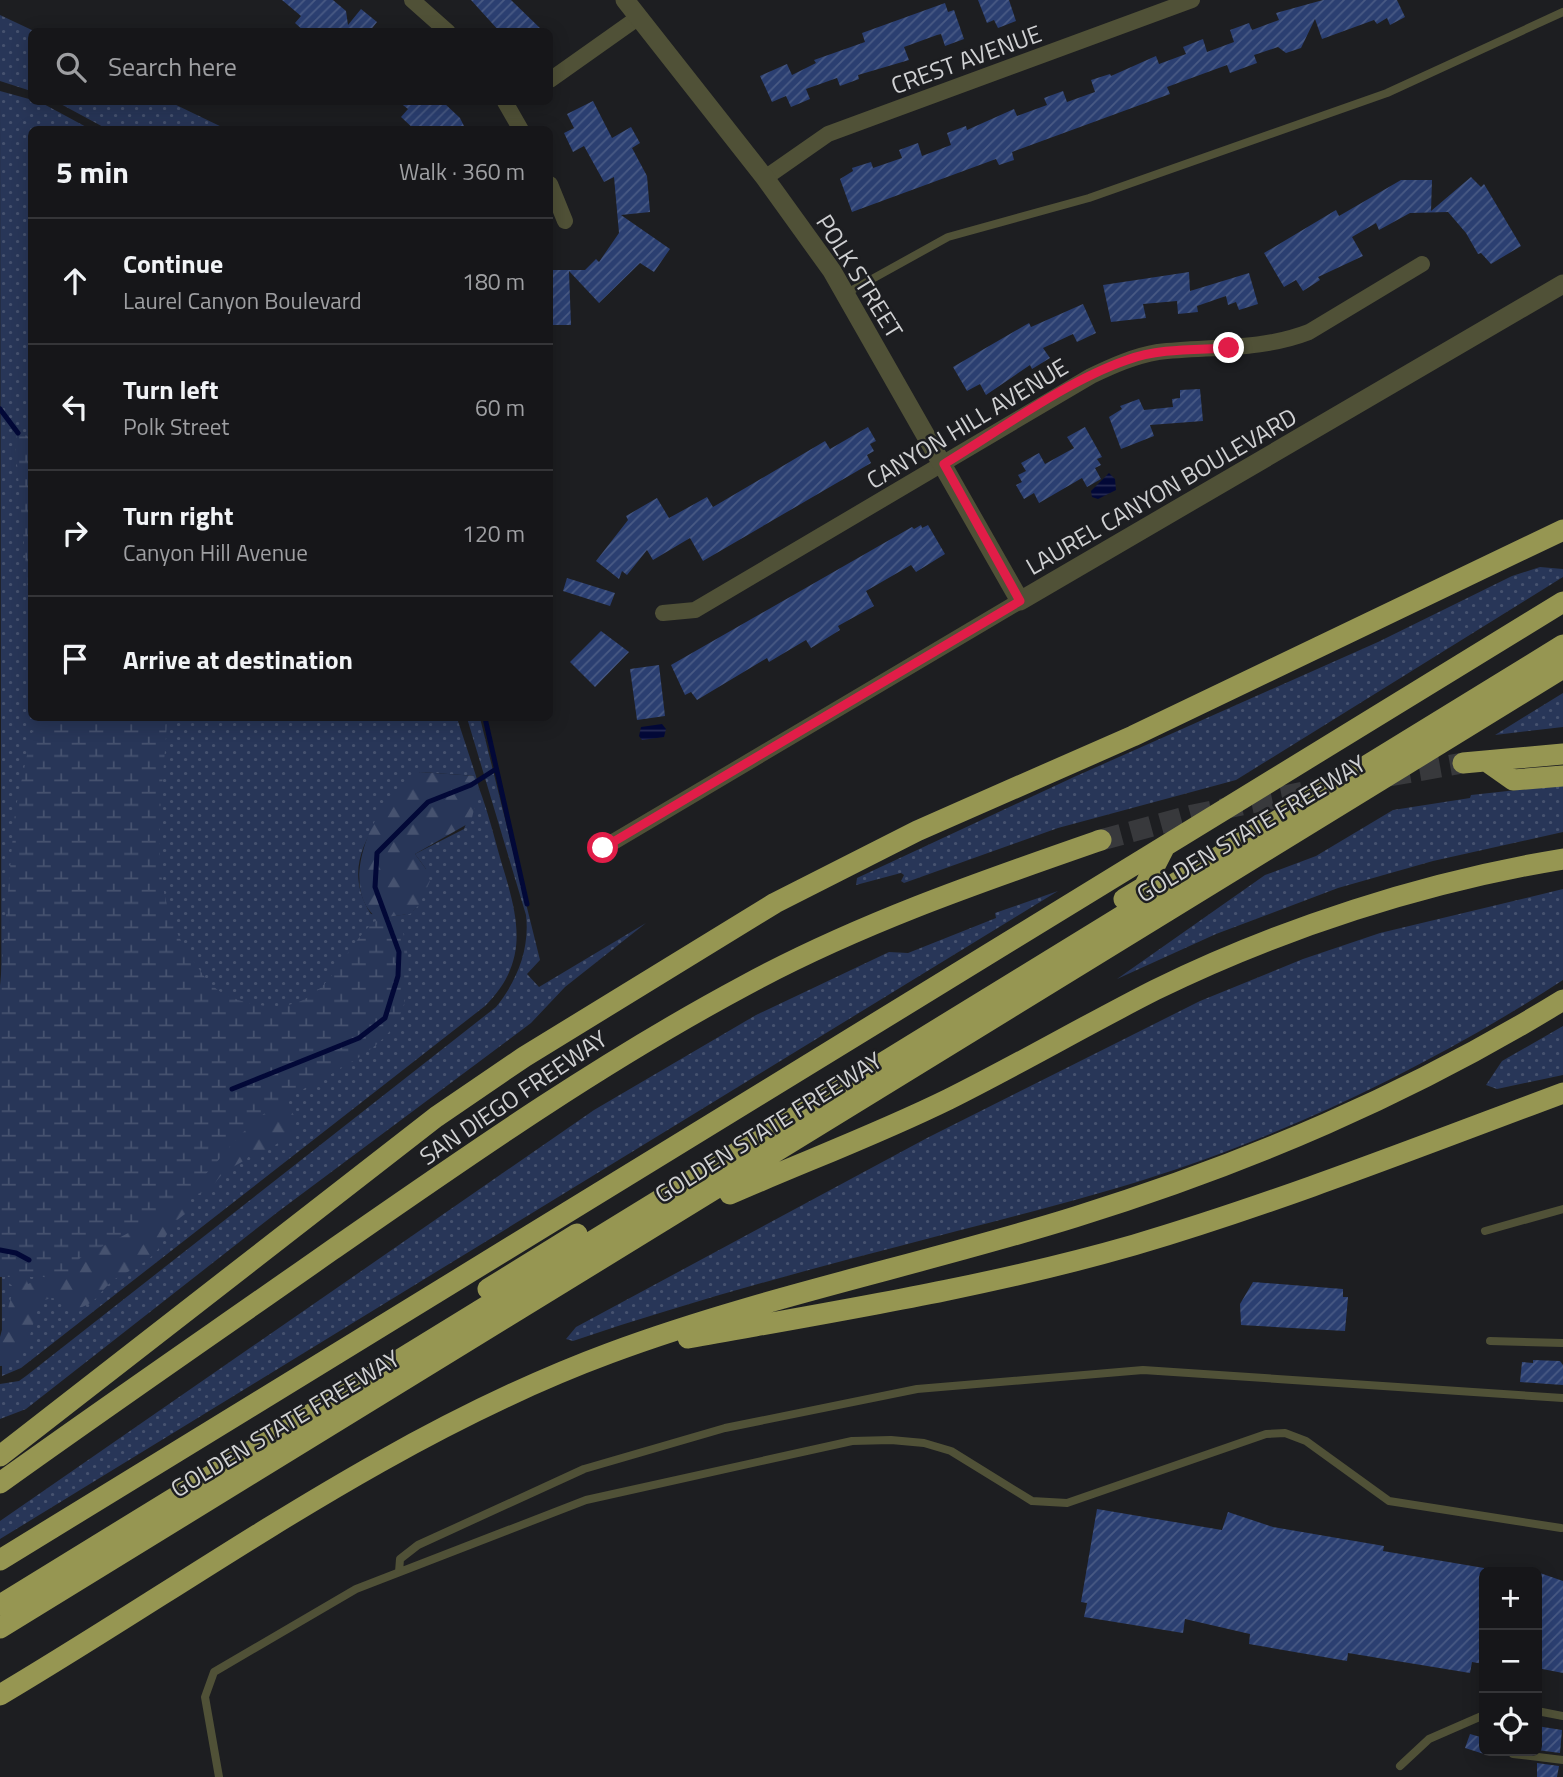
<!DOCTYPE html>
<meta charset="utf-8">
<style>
:root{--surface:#161619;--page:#232326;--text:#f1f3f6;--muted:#9e9fa2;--line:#353538}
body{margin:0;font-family:"Titillium Web",sans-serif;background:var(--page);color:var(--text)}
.controls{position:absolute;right:21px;bottom:21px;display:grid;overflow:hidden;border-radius:10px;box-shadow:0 4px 18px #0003}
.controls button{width:63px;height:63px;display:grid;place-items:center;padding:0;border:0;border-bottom:2px solid var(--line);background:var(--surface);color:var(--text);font:35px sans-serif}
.stop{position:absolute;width:21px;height:21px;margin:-16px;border:5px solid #e11d48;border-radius:50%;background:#fff}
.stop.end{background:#e11d48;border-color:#fff;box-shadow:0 2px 7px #0008}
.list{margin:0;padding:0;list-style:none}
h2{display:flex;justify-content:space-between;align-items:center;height:91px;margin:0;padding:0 28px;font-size:30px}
h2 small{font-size:23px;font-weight:400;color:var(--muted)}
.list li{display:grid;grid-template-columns:46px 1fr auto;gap:21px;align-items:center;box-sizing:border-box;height:126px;padding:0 28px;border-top:2px solid var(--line)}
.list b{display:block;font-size:26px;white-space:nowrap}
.list p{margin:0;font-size:23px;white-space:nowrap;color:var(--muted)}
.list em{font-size:23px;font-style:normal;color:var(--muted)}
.icon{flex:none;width:38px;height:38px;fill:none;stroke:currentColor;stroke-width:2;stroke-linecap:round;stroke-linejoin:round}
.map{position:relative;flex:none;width:1563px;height:1777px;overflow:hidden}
.search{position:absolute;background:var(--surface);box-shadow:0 4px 18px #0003;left:28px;top:28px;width:525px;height:77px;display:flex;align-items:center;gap:18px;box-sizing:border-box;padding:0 24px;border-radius:10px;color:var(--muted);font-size:26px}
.panel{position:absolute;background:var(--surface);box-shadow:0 4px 18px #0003;left:28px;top:126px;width:525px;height:595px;border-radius:10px}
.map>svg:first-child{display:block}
</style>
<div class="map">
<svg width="1563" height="1777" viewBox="0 0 1563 1777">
<defs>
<pattern id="grass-dots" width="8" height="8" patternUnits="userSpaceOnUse" patternTransform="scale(1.75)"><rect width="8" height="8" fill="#283658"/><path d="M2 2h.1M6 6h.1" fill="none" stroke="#46526f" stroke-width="1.8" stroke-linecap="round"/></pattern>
<pattern id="forest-firs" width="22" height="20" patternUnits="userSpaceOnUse" patternTransform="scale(1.75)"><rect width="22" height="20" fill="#283658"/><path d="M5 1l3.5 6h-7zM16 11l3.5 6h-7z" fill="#46526f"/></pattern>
<pattern id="wetland-marsh" width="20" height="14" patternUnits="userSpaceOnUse" patternTransform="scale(1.75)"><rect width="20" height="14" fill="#283658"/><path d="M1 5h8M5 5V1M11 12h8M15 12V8" fill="none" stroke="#46526f"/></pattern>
<pattern id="water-rules" width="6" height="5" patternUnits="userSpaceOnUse" patternTransform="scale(1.75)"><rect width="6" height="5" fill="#020837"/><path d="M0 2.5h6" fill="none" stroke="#262b53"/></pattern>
<pattern id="building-hatch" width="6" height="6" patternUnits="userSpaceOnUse" patternTransform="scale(1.75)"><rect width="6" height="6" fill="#2b3f71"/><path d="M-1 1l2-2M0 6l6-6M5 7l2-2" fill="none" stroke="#495a84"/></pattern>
</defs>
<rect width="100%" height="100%" fill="#1d1e21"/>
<!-- grass -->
<path fill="url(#grass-dots)" d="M0 15 34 31 31 91 0 81Z
M0 91 40 102 90 129 32 130V718H457L476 776 420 772C383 811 335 859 371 914 419 919 419 913 426 869L415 854 464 829 479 788C488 812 494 836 501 861 518 917 531 960 485 1006L21 1368 2 1376Z
M57 102H170L226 129H107Z
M1540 567 1563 569V577L1236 780 1058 828 904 883 901 881 904 875 901 873 856 885 857 878 1074 777 1378 642 1512 576Z
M1563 693V727L1495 735Z
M467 718H480L540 960 527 974 539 987 646 923 565 987 531 1023 279 1211 26 1409 0 1419V1384L19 1381 26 1376 496 1007C517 981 530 949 526 915Z
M1563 785V832L1433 861 1338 888 1216 934 1117 979 1265 875 1316 856 1393 810 1470 798 1471 795Z
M1563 889V980C1443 1058 1312 1123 1177 1169 1086 1200 992 1221 900 1246 790 1274 680 1305 573 1341L566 1339 576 1327 927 1138 1200 1001 1303 959 1380 933Z
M1058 891 0 1539V1521L594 1110 756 1015 889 952 908 953 996 918 995 913Z
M1563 1026V1075L1497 1089 1486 1085 1502 1061Z"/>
<!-- forest -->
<path fill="url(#forest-firs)" d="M420 772 476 776 479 788 471 822 415 854 426 869 430 881 420 904 410 914 377 918C333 886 380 788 420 772Z
M278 1091 297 1120 293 1133 284 1142 278 1143 261 1155 250 1153 247 1159 224 1172 209 1190 192 1196 187 1213C166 1225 168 1240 153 1255 142 1266 128 1271 115 1279 98 1291 99 1305 71 1310L53 1298 39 1301C33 1321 28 1367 0 1366V1337L14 1287 6 1281 0 1243 22 1267 28 1284 50 1274Z"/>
<!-- wetland -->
<path fill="url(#wetland-marsh)" d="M18 433 31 437V624L15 441Z
M35 718H167C164 800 141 887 193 960 206 979 211 989 233 998 252 1006 281 1010 301 1001 336 985 346 945 375 921L400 924C411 952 413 993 397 1021 378 1055 317 1080 284 1100 246 1123 233 1145 204 1176 171 1210 128 1236 85 1254L77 1261 72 1277 58 1282 44 1277H0V986L15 811Z"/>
<!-- water -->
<path fill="url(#water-rules)" d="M1109 473 1115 479 1116 490 1098 499 1092 497 1091 491Z
M662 724 666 729 664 737 642 740 639 736 641 727Z"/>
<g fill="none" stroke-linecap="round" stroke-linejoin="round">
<!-- stream -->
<path stroke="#020837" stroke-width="5" d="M0 409 18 433
M485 718 527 904
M232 1089 359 1038 385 1018 398 976 399 952 375 887 377 853 428 802 471 785 496 769
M0 1250 16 1253 29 1260"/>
</g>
<!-- building -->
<path fill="url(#building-hatch)" d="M282 0H333L346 11 348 25 361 9 377 22 369 32H305L295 23 301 16Z
M471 0H511L544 32H500Z
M978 0H1009L1016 21 998 28 994 20 987 23Z
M1323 0H1397L1405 17 1390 25 1387 18 1377 24 1374 20 1322 39 1315 19 1301 48 1286 53 1278 47 1254 55 1257 63 1230 73 1227 65 1167 87 1170 94 1012 152 1014 160 999 165 996 159 852 212 840 179 853 171 852 168 871 162 873 168 902 158 899 150 918 143 922 156 951 145 947 133 966 126 967 130 1014 109 1017 116 1047 105 1044 98 1063 91 1067 102 1095 92 1091 80 1110 74 1111 76 1156 56 1159 64 1186 54 1183 47 1203 39 1207 52 1234 42 1230 30 1249 23 1252 30 1279 20 1276 13Z
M945 3 948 12 954 10 964 39 945 46 941 34 937 35 904 47 909 60 858 75 859 79 840 86 837 78 806 89 810 99 791 107 786 96 772 102 760 76 787 64 792 75 816 63 814 60 865 42 862 33Z
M593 101 612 138 631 127 640 143 632 148 647 176 650 212 621 215 670 249 654 272 640 263 599 303 569 271 571 325H550V270H585L596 259 599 262 619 233 614 177 604 182 584 146 573 152 564 133 574 128 567 114Z
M399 102H443L460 118 466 130H415L401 117 408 109Z
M1471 177 1481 187 1484 184 1521 246 1491 264 1481 253 1478 254 1466 233 1448 212 1410 213 1379 230 1376 223 1352 237 1363 256 1318 277 1320 280 1303 291 1296 280 1284 287 1264 253 1336 210 1339 216 1401 180H1432L1431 211Z
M1189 272 1190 291 1249 273 1258 304 1239 310 1236 302 1228 305 1226 296 1197 306 1198 312 1178 314 1177 301 1143 304 1146 318 1111 322 1103 285Z
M1083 304 1096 333 1077 342 1073 334 1043 348 1050 358 1032 369 1030 365 986 395 980 384 967 391 953 367 1029 323 1031 327Z
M1200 389 1203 421 1150 425 1154 436 1121 449 1109 417 1122 409 1120 406 1139 399 1144 410 1173 407 1172 399 1180 398V390Z
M868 427 876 441 870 444 874 451 867 455 871 463 703 561 690 538 653 560 647 550 627 575 622 571 619 579 596 561 628 520 626 516 657 498 669 518 707 497 713 507 825 441 830 449Z
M1085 427 1102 457 1097 459 1101 465 1095 468 1101 479 1087 487 1082 478 1039 503 1034 493 1024 499 1016 485 1022 482 1018 475 1026 471 1021 463 1039 453 1045 464 1074 448 1067 437Z
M921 525 922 528 928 525 945 554 916 572 911 565 866 591 874 606 838 626 840 630 811 648 806 640 769 662 767 658 697 700 691 692 685 695 671 665 912 527 914 529Z
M567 578 615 593 610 606 563 591Z
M601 631 629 652 595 687 570 662Z
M659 665 665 716 637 720 630 669Z
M1253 1282 1343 1289V1297H1348L1345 1331 1241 1325 1240 1304Z
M1533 1360 1560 1361 1563 1365V1385L1520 1382 1522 1362 1533 1363Z
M1097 1509 1222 1530 1228 1512 1273 1527 1384 1546 1383 1551 1484 1568V1664L1472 1662 1470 1673 1348 1653 1347 1661 1249 1644 1250 1634 1185 1619 1183 1633 1084 1617 1087 1603 1081 1602Z
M1537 1572 1563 1581V1673L1537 1668Z
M1537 1726 1562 1730 1560 1753 1537 1750Z
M1470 1734 1484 1738V1754L1465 1748Z
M1537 1763 1559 1766 1557 1777H1537Z"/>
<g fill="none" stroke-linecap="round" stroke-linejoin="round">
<!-- motorway-tunnel -->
<path stroke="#38393c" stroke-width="21" stroke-dasharray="21 10" stroke-linecap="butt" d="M1389 776 1463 763
M1101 840 1193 815 1333 786"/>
<!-- service -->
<path stroke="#505137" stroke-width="8" d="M845 294 948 237 1089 198 1387 93 1563 12
M1485 1231 1563 1209
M1490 1341 1563 1343
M399 1572 400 1559 418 1545 584 1469 725 1428 917 1389 1143 1370 1563 1398
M1537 1711 1563 1716
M1513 1754 1563 1760
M1400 1766 1429 1739 1484 1715
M219 1777 205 1697 214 1672 356 1589 586 1500 852 1441 891 1440 924 1443 951 1451 1032 1501 1067 1503 1266 1434 1285 1433 1306 1441 1389 1501 1561 1528"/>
<!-- minor -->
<path stroke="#505137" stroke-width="16" d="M412 0 448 32
M550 80 639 17
M505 102 521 130
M765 178 828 134 1192 0
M550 184 565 221
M663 613 695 610 1091 376C1112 366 1134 356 1158 352 1209 346 1260 351 1309 332L1422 264
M603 848 1020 601"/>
<!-- tertiary -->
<path stroke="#505137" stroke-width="19" d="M625 0 765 178 832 271 1020 601 1563 284"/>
<!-- motorway -->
<path stroke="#969652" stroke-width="21" d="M1486 761 1513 780 1563 776
M1463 763 1563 754
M1124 899 1144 887 1164 848
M730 1194C803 1162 878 1134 949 1099 1019 1064 1086 1025 1155 990 1282 928 1424 882 1563 859
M488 1289 577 1234
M688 1338C837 1311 988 1287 1134 1245 1279 1202 1421 1146 1563 1093
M0 1456 436 1117 524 1057 775 903 917 831 1133 736 1563 530
M0 1483C110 1404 221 1328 332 1250 466 1157 600 1063 744 986 858 924 980 882 1101 840
M0 1560 1563 602
M0 1605 1563 645
M0 1628 1563 668
M0 1695C199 1577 391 1434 610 1353 761 1297 921 1265 1075 1217 1248 1163 1408 1095 1563 1000"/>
</g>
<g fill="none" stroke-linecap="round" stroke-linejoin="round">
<!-- route -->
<path stroke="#e11d48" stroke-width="9" d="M603 848 1020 601 944 464C1000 430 1066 381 1127 360 1159 348 1196 350 1229 348"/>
</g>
<g text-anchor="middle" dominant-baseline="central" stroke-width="5" stroke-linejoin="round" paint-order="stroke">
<!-- street labels -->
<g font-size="24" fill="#d0d1d3" stroke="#1d1e21">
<text transform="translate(966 59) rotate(-20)">CREST AVENUE</text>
<text transform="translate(860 276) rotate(58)">POLK STREET</text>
<text transform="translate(967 423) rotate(-31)">CANYON HILL AVENUE</text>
<text transform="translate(1161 491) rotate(-30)">LAUREL CANYON BOULEVARD</text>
<text transform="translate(1251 828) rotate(-31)">GOLDEN STATE FREEWAY</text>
<text transform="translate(513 1097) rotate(-34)">SAN DIEGO FREEWAY</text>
<text transform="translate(768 1127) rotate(-32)">GOLDEN STATE FREEWAY</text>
<text transform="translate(285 1423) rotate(-31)">GOLDEN STATE FREEWAY</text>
</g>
</g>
</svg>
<div class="controls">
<button>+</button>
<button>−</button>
<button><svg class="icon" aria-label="locate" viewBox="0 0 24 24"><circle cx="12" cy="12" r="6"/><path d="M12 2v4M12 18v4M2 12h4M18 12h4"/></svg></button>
</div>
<div class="stop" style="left:603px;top:848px"></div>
<div class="stop end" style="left:1229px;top:348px"></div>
<div class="search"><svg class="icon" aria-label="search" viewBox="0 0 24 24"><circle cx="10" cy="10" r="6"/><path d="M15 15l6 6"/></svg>Search here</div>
<section class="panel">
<h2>5 min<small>Walk · 360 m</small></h2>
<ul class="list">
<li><svg class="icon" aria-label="ahead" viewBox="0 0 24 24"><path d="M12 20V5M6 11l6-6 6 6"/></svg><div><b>Continue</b><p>Laurel Canyon Boulevard</p></div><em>180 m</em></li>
<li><svg class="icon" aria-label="left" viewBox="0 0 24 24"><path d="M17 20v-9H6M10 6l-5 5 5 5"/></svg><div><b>Turn left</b><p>Polk Street</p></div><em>60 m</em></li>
<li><svg class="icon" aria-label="right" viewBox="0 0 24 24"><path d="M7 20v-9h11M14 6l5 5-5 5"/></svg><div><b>Turn right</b><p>Canyon Hill Avenue</p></div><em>120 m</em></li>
<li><svg class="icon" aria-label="arrive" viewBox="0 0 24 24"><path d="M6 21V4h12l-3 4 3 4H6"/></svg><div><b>Arrive at destination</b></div></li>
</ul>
</section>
</div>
